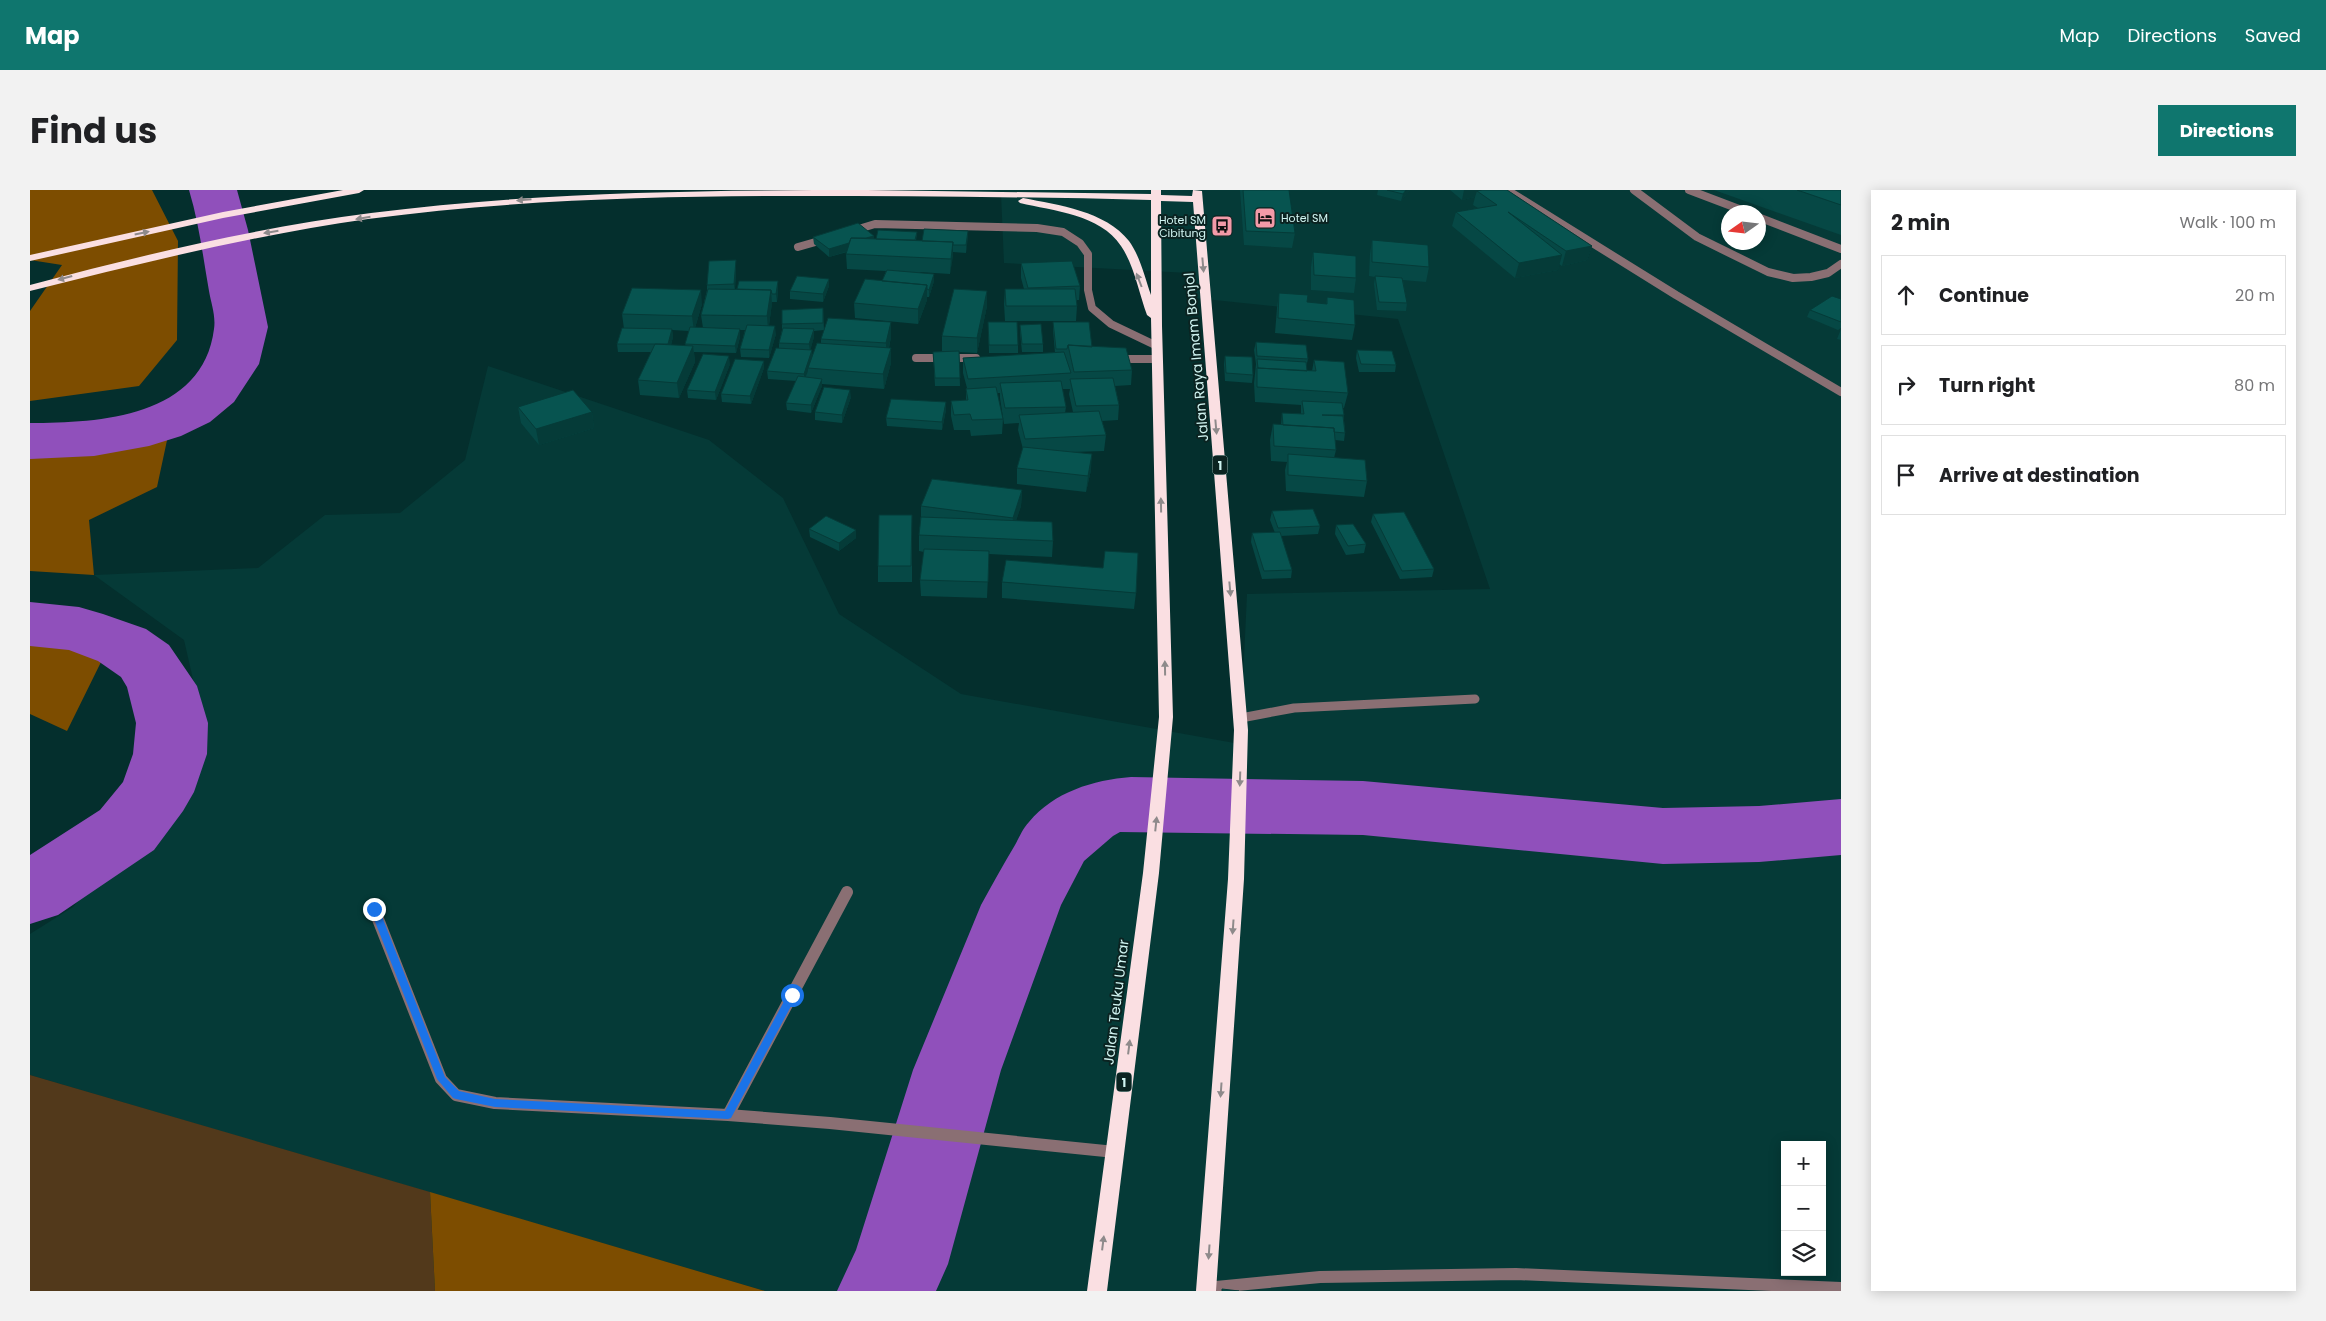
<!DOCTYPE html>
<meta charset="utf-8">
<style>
:root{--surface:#fff;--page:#f2f2f2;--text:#202124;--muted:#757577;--line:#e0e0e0;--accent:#0f766e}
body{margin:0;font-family:Poppins,sans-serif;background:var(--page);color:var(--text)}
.controls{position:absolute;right:15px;bottom:15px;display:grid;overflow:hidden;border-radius:0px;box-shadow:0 2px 12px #0003}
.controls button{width:45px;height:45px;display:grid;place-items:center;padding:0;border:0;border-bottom:1px solid var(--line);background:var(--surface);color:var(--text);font:25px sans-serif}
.compass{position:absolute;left:1691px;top:15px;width:45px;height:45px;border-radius:50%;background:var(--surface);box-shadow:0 2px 12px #0003;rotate:256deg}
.stop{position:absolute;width:15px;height:15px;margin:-11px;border:4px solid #1a73e8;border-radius:50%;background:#fff}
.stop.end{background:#1a73e8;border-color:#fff;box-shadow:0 1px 5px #0008}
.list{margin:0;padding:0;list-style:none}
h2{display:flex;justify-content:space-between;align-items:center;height:65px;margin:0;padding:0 20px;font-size:21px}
h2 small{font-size:16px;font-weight:400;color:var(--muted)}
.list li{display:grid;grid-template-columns:32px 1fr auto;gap:15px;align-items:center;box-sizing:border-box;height:80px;margin:0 10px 10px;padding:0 10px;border:1px solid var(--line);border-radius:0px}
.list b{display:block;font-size:19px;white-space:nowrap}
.list em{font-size:16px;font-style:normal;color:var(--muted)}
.icon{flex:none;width:28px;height:28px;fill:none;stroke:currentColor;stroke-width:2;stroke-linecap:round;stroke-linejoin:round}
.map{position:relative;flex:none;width:1811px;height:1101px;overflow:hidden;border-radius:0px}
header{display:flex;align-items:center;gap:30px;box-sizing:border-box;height:70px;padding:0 25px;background:var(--accent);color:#fff}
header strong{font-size:24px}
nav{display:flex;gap:28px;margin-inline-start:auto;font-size:18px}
.intro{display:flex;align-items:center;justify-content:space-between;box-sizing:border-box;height:120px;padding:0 30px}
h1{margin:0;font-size:35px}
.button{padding:12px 22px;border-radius:0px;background:var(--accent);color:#fff;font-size:18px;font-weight:700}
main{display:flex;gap:30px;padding:0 30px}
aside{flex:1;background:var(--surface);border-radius:0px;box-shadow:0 2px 12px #0003}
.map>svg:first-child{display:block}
</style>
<header>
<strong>Map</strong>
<nav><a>Map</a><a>Directions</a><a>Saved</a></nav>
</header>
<div class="intro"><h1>Find us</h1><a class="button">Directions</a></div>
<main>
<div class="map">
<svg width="1811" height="1101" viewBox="0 0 1811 1101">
<rect width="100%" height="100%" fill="#042f2d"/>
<!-- built -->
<path fill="#053a37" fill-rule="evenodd" d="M820 0H1811V1101H735L0 885V744L43 717 115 633 168 511 154 450 64 385 228 378 295 325 370 323 435 270 458 176 679 250 753 308 809 424 931 504 1210 554 1217 404 1460 399 1368 129 1165 108 1159 83 974 73 971 4ZM1698 22H1728V52H1698ZM1755 955H1792V1082H1755Z"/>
<!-- green -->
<path fill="#52391b" d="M0 885 400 1002 405 1101H0Z"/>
<!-- forest -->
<path fill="#7d4d00" d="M0 0H122L148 51 147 150 109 196 0 211V121L32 75 0 70Z
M139 241 127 297 59 330 64 385 0 381V253H18Z
M0 430 39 439 72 470 37 541 0 524Z
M400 1002 735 1101H405Z"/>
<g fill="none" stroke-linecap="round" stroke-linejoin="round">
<!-- river -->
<path fill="#9050bb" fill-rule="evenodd" d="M159 0H207L218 40 238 137 229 174 204 212 180 232 151 246 119 256 64 266 0 269V233C70 233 173 227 184 139 186 126 181 113 179 101 173 67 169 33 159 0Z
M0 412 49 417 73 424 116 439 139 455 167 496 178 533 177 564 164 602 153 621 124 660 28 725 0 734V665L70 620 93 592 103 564 106 533 97 497 91 487 68 471 39 460 0 456Z
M1101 587 1333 591 1633 618 1729 616 1811 609V665L1729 672 1633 674 1333 645 1090 642 1083 646 1054 671 1031 715 971 880 918 1074 906 1101H807L826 1060 883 880 951 715C962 695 973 675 985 655 989 648 993 638 999 632 1024 602 1063 590 1101 587Z"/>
<!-- lane-far2 -->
<path stroke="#8a6f73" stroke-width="8" d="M1604 0 1667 47 1738 82 1763 88 1781 87 1798 83 1811 74
M1659 0 1717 22
M1728 27 1811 59"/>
<!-- lane-far1 -->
<path stroke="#8a6f73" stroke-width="9" d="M1211 528 1264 518 1445 509"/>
<!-- lane -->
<path stroke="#8a6f73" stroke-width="12" d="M344 719 411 889 426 905 465 913 698 925 800 933 1085 962
M698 925 817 702
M1176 1098 1290 1087 1486 1084 1811 1098"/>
<!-- street -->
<path stroke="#8a6f73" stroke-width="8" d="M1477 0 1646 105 1811 202
M822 41 845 34 1007 38 1033 42 1050 53 1058 64V100L1062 118 1081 134 1127 156
M768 57 796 49
M886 168H946
M1086 169H1127"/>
<!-- highway -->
<path fill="#fadfe2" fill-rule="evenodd" d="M313 0H334L329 3 193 28 0 71V65L193 22Z
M837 0 1121 4V0H1131V5L1162 6 1163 0 1172 1 1218 540 1214 689 1186 1101H1166L1198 689 1204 540 1163 12 1131 11 1132 136 1143 527 1129 683 1077 1101H1057L1113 683 1129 527 1121 128 1117 125C1109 103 1104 75 1091 56 1070 24 1023 21 990 13L988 11 993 8C1029 15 1075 21 1099 51 1110 66 1115 88 1121 105V10C1004 7 886 6 769 6 625 6 481 10 338 29 224 45 112 73 0 101V95C112 65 225 38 341 23 505 2 671 0 837 0Z"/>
</g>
<!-- wall -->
<path fill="#064845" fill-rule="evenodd" d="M1210 0H1259L1265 43 1262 58 1214 55Z
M1348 0H1380L1371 11 1347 5Z
M1420 0H1477L1562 56 1557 70 1532 76 1529 74 1528 80 1485 88 1422 36 1426 22 1448 18 1443 15 1445 7 1432 10Z
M1684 0H1811V45Z
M938 41 936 63 923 62 920 84 889 82 904 91 899 107H897V110L888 134 825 128 824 113 852 91 856 81 817 79 816 64 817 62 799 67 784 54 783 47 844 46V49H846L887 42 886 51H892Z
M1342 50 1399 77 1396 92 1373 90 1377 113 1376 121 1347 120 1344 94 1345 87 1339 86 1340 64Z
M1283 62 1326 88 1324 103 1281 100V77Z
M991 73 1050 96 1049 110H1047V116L1046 131H975L974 114 975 99H994L991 88Z
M706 78 705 99 748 91V99L747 112H742L739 136 746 144 739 168 711 167 710 159 715 140H710V147L706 163 664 162 665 172 649 208 610 205 608 190 621 162H588L587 154 594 139 592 124 672 114 665 138H673L671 125 677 100V95ZM642 140 659 141 655 156 641 155 643 147Z
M799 89V96L793 112 760 109V101Z
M957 101V116L947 163 929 162 930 196H905L903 162H917L912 161V146Z
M1249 103 1277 112 1296 114 1297 107 1325 135 1322 150 1245 143 1247 118Z
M1811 109V138L1808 140 1777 127 1780 120Z
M793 118 794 140 784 141V147L780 160 782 165 791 153V149L861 147 859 158 861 173 854 199 792 194V196L781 223 757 220 756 213 766 191 738 189 737 181 749 158V153L752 140V134Z
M958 132 988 155V163H959Z
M1023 132 1062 157 1102 180 1101 195 1085 196 1089 215 1088 230 1072 231 1076 245 1074 261 1042 262 1061 280 1056 302 987 294V278L993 259 988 240 989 233 974 234 970 208V203H967L973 229 972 244 941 246 940 240H924L921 226V211L936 210V199L937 198 933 183V168L1025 163 1023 140ZM1032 199H1040L1039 204 1043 222 1035 223 1036 217Z
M990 135 1013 154V162H992L990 142Z
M1811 139V150L1807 149Z
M1226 152 1278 169 1276 177 1277 181H1282L1284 170 1318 203 1314 218H1313L1315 243 1314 251 1305 250 1306 260 1304 268 1337 291 1334 307 1256 301 1255 280 1257 272 1241 271 1240 250 1243 234 1251 235 1252 223 1271 224V215L1225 212 1224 193 1226 174 1224 160Z
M1327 160 1366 175 1365 182H1329L1326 168Z
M1195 166 1223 185 1222 193 1195 191 1194 174Z
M734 171V178L721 214 692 212 691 204Z
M700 174 686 210 658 208 657 200Z
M821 207 812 233 785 230V222Z
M488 217 562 222 564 238 509 255 491 233Z
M916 220 912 240 857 236 856 228Z
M992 300 991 316 986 330 1023 351 1022 367 959 364 957 408 891 406 890 390 894 362 889 361V345L891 327V316Z
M1242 321 1290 336 1288 344 1251 346 1262 380 1261 388 1232 389 1221 352 1222 343H1245L1240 330Z
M1343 324 1404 379 1402 387 1370 389 1341 332Z
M1306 335 1336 354 1334 363 1316 365 1305 344Z
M779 339 826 340V348L809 361 780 347Z
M882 341V392H848V376Z
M972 392 1106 403 1104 419 972 408Z"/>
<!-- shaded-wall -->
<path fill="#053b38" d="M1376 0H1380L1371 11 1373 4Z
M1434 0H1457L1447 1 1445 7 1432 10Z
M938 41V48L936 63V55Z
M844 46V53L799 67V59Z
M923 52V67L920 84 921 69Z
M1562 56 1557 70 1532 76 1536 61Z
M1532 65 1528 80 1485 88 1489 73Z
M706 70V78L705 102 704 94Z
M904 84V91L899 107V100Z
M799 89V96L793 112V104Z
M748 91V99L747 112 746 104Z
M897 95V110L888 134V119Z
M671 100 672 114 664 141 662 126Z
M741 100 742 114 738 141 737 126Z
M957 101V116L947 163V148Z
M861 132V147L856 169V153Z
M745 136 746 144 739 168V160Z
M642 139 643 147 639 162 638 154Z
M710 139V147L706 163 705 156Z
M784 139V147L780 162 779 154Z
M663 156 665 172 649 208 647 193Z
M861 158V173L854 199 853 184Z
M782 160 783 168 778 178V181L774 191V184Z
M699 166 700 174 686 210 685 202Z
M734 171V178L721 214 720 206Z
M792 189V196L781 223V215Z
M820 200 821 207 812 233V225Z
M916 212V220L912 240V232Z
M562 222 564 238 509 255 506 239Z
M1062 264 1061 280 1056 302 1058 286Z
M992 300 991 316 982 344 983 328Z
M826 340V348L809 361V353Z"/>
<!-- building -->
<path fill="#075450" stroke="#053b38" d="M1213 0H1259L1265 43 1216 41Z
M1357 0H1376L1373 4Z
M1452 0H1477L1562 56 1536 61 1478 22 1532 65 1489 73 1426 22 1467 15 1447 1Z
M1767 0H1811V15Z
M828 33 844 46 836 48H821L819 53 799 59 783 47Z
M894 39 938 41 936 55H923V52L892 51Z
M848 40 887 42 885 50 846 49Z
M821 48 923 52 921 69 816 64Z
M1342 50 1398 55 1399 77 1342 72Z
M1283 62 1326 66V88L1284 85Z
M706 70 704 94 677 95 679 71Z
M1042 71 1050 96 998 98 991 73Z
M857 80 904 84 899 100 897 99V95L852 91Z
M767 86 799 89 793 104 760 101Z
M1345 86 1372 88 1377 113 1349 112Z
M835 89 897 95 888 119 824 113Z
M709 91H748L746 104H742L741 100 707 99Z
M602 98 671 100 662 126 592 124Z
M678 99 741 100 737 126 671 125Z
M924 99 957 101 947 148 912 146Z
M975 99H1045L1047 116H976Z
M1249 103 1278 105 1277 112 1297 114V107L1324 110 1325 135 1248 128Z
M1802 106 1811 109V132L1780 120Z
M793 118V133L752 134V120Z
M798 128 861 132 856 153 791 149Z
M958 132H987L988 155H959Z
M1023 132H1059L1062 157 1038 155 1037 159H1026Z
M1011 134 1013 154H992L990 135Z
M717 135 745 136 739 160 710 159Z
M660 137 710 139 705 156 655 154Z
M592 138 642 139 638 154H587Z
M753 138 784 139 779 154 749 153Z
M1226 152 1276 155 1278 169 1227 166Z
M787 153 861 158 853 184 778 178Z
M625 154 663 156 647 193 608 190Z
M1038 155 1096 158 1102 180 1044 182Z
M746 158 782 160 774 184 737 181Z
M1327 160 1362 161 1366 175 1331 174Z
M929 161 930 188H905L903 162Z
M1034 162 1041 183 938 189 933 168Z
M673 164 699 166 685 202 657 200Z
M1195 166 1222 167 1223 185 1196 183Z
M705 169 734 171 720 206 691 204Z
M1227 169 1276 172 1277 181 1228 178Z
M1284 170 1314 172 1318 203 1227 197V178L1286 181Z
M768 186 792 189 781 215 756 213Z
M1083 188 1089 215 1046 216 1040 189Z
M1031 191 1036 217 975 218 970 193Z
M794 197 820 200 812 225 785 222Z
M966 197 973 229 942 230 940 224 924 225 921 211 938 210 936 199Z
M543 200 562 222 506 239 488 217Z
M861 209 916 212 912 232 856 228Z
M1272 211 1312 213 1314 225H1292L1313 226 1315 243 1304 242V238L1253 235 1252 223 1274 224Z
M1069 221 1076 245 995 249 989 225Z
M1243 234 1304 238 1306 260 1244 256Z
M993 257 1062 264 1058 286 987 278Z
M1258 264 1335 270 1337 291 1258 285Z
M902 289 992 300 983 328 891 316Z
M1283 319 1290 336 1248 338 1242 321Z
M1374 322 1404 379 1372 381 1343 324Z
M849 325H882L881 376H848Z
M796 326 826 340 809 353 779 339Z
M891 327 1022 332 1023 351 889 345Z
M1323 334 1336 354 1318 356 1306 335Z
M1250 342 1262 380 1234 381 1222 343Z
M894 359 959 361 958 392 890 390Z
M1075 361 1108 363 1106 403 972 392 976 370 1073 378Z
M1192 1099 1209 1101H1192Z"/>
<!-- one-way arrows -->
<defs><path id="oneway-solid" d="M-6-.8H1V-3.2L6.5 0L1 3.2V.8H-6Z" transform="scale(1.25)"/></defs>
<g fill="#8e8a8b">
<use href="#oneway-solid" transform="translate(494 10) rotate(175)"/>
<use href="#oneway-solid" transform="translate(333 28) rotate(171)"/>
<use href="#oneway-solid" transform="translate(241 42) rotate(171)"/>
<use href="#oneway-solid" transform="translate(112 43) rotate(-12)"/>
<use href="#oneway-solid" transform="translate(1173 75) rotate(85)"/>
<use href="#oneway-solid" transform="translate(35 88) rotate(165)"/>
<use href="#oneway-solid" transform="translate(1109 90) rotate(-111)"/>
<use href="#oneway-solid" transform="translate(1186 237) rotate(85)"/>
<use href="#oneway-solid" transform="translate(1131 315) rotate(-91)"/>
<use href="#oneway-solid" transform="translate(1200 399) rotate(85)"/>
<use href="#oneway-solid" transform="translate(1135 478) rotate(-91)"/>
<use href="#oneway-solid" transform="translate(1210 589) rotate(92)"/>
<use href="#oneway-solid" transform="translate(1126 634) rotate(-84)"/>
<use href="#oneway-solid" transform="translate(1203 737) rotate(94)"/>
<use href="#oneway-solid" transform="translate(1099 857) rotate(-83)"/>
<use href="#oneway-solid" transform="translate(1191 900) rotate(94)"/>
<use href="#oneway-solid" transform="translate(1073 1053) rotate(-83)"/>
<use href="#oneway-solid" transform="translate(1179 1062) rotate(94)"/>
</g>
<!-- route -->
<path fill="#1a73e8" d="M344 715 349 719 415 887 429 901 465 909 695 921 759 802 762 801 767 805 701 928 698 929 465 917 426 909 423 908 407 889 340 719Z"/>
<!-- icons -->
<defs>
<g id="hotel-square" transform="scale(1.125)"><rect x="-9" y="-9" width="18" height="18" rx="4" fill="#f39aa8" stroke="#0b2321"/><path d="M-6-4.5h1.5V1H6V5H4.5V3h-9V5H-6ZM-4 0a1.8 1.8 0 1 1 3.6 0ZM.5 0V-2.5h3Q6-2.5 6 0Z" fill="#111"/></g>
<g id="bus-square" transform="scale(1.125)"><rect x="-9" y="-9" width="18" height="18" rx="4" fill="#f39aa8" stroke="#0b2321"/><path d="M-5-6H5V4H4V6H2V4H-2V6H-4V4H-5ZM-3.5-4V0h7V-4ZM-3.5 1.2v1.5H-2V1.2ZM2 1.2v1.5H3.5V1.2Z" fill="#111"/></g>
</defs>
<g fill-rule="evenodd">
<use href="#hotel-square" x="1235" y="28"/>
<use href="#bus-square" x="1192" y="36"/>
</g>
<g text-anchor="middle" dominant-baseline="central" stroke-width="4" stroke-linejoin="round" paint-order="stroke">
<!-- far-poi labels -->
<g font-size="11" fill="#d0f4f1" stroke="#0b2321" text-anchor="start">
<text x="1251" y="28">Hotel SM</text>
<text x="1176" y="30" text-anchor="end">Hotel SM<tspan x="1176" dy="13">Cibitung</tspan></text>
</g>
<!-- shield labels -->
<g fill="#0b2321" stroke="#95b5b3" stroke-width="1">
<rect x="1182.5" y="265.5" width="15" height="19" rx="4"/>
<rect x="1086.5" y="882.5" width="15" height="19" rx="4"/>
</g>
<g font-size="12" font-weight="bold" fill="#d0f4f1">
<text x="1190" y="275">1</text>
<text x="1094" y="892">1</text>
</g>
<!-- street labels -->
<g font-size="14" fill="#d0f4f1" stroke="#0b2321">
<text transform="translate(1166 167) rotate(-95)">Jalan Raya Imam Bonjol</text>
<text transform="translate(1086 812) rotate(-83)">Jalan Teuku Umar</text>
</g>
</g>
</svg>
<div class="controls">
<button>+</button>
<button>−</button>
<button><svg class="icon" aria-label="layers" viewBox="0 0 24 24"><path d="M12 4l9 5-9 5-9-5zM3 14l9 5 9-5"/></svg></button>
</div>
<svg class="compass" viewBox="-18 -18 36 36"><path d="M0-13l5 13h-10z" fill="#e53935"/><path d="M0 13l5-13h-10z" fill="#757577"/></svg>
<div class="stop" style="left:762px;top:805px"></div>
<div class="stop end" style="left:344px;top:719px"></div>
</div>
<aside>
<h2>2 min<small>Walk · 100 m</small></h2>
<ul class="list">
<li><svg class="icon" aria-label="ahead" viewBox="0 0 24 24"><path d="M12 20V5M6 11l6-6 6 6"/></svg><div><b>Continue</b></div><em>20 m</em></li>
<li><svg class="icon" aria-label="right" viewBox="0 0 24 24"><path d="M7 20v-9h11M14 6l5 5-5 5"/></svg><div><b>Turn right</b></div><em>80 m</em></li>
<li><svg class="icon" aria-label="arrive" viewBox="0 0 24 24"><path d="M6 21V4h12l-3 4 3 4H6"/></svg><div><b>Arrive at destination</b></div></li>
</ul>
</aside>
</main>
